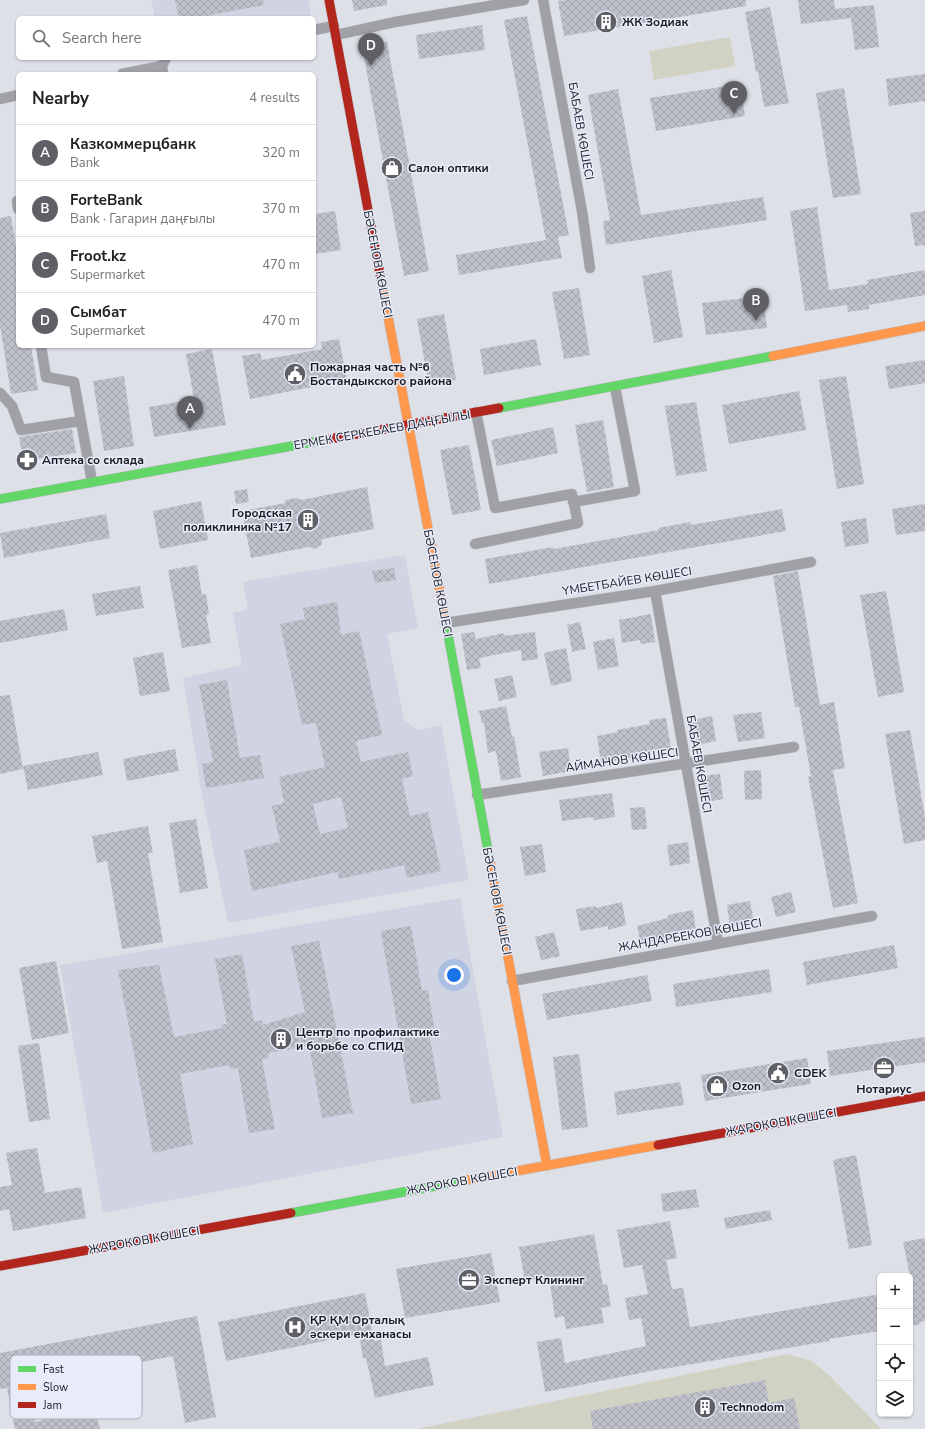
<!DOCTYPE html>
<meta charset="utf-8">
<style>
:root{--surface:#fff;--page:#f2f2f2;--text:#202124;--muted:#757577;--line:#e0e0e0;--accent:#5f6066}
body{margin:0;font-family:"Nunito Sans",sans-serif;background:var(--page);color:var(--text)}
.controls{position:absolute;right:12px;bottom:12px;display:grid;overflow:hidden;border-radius:6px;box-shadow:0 1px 3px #0004}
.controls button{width:36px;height:36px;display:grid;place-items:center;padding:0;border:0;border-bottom:1px solid var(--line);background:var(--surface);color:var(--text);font:20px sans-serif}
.you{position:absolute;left:454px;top:975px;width:14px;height:14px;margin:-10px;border:3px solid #fff;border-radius:50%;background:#1a73e8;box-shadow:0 0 0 6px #1a73e833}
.badge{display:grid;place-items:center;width:26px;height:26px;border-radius:50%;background:var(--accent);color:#fff;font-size:13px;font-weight:700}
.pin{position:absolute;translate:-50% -33px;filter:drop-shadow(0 1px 2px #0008)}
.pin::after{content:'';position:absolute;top:21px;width:14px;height:12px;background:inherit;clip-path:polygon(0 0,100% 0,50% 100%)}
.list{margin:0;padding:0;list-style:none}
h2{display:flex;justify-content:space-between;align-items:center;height:52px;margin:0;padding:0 16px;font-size:17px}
h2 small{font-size:13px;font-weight:400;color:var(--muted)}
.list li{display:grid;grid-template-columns:26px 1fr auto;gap:12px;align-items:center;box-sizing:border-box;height:56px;padding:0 16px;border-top:1px solid var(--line)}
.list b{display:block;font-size:15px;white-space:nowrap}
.list p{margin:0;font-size:13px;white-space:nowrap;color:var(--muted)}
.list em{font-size:13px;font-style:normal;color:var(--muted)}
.icon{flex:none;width:22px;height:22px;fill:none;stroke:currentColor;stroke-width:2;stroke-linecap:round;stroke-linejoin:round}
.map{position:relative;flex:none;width:925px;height:1429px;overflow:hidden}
.search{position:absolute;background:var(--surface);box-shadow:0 1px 3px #0004;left:16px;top:16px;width:300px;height:44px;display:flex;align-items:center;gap:10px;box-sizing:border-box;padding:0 14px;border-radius:6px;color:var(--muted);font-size:15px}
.panel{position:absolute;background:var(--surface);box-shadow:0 1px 3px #0004;left:16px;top:72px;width:300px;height:276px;border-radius:6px}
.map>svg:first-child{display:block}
</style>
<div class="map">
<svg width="925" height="1429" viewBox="0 0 925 1429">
<defs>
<pattern id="building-cross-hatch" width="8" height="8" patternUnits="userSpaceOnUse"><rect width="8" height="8" fill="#bec0ca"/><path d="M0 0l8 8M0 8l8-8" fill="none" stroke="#a3a4ad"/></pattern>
</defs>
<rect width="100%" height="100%" fill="#dee0e8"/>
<!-- built -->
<path fill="#cfd3e2" d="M151 0H308L311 16 300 18H155Z
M405 555 418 628 387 634 404 720 418 730 441 725 469 880 228 923 202 795 183 678 242 665 233 613 248 609 243 582Z
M460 898 503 1137 103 1213 60 965Z"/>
<!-- green -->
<path fill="#d1d2c4" d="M730 37 735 66 654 80 649 51Z
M787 1354 812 1361 830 1376 881 1429H416Z"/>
<!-- building -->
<path fill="url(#building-cross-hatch)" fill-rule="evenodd" d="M175 0H263L264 5 195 18H179Z
M352 0H387V5L354 11Z
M567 0H746V6L564 36 558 1Z
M798 0H834L835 9 874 5 879 47 855 50 851 18 801 24Z
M770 7 789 103 764 107 758 71 756 72 745 12Z
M527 16 569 235 558 237 562 258 459 275 456 255 546 240 504 20Z
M482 25 485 50 419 59 416 35Z
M387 42 429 271 404 276 362 46Z
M925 74V101L889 106 886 79Z
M740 84 745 116 656 131 650 98Z
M844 88 861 194 833 198 816 93Z
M618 89 641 215 763 197 767 220 606 245 603 221 610 220 588 95Z
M817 207 829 290 868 284 867 280 925 270V295L869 305V309L848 312 847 305 805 311 790 211Z
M335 211 341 250 314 254V214Z
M925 211V245L915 246 910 213Z
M11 216 18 259V346H31L38 390 11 394 0 325V218Z
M671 270 683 337 654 343 642 276Z
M579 288 590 355 564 359 552 292Z
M763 296 767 328 706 335 702 303Z
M444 314 456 380 429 385 417 319Z
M339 339 347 380 250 399 242 356 260 353 262 360 322 349 321 342Z
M536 339 541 365 484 375 480 349Z
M212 349 226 425 154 437 149 407 194 399 186 354Z
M925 360V383L889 389 885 366Z
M124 376 134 446 104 451 93 381Z
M846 376 864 484 837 489 819 380Z
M799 391 806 430 729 444 722 405Z
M696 402 707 471 676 476 665 406Z
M603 420 614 487 587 492 575 425Z
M553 427 558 453 497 466 491 440Z
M72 429 76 453 23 461 19 437Z
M469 445 481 510 452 515 440 450Z
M367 487 374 529 322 539 321 545 315 549 309 547 251 558 242 511 286 503 285 500 297 498 301 500Z
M247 489 249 502 236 504 234 491Z
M201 501 208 540 160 549 153 511Z
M925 504V531L896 535 892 509Z
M782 509 786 531 489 584 485 559 553 547 554 549 659 530 658 528 690 522 691 525Z
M106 514 110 538 4 558 0 533Z
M866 518 869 543 845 547 841 522Z
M197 565 202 595 206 594 209 614 206 615 211 643 182 648 168 570Z
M394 568 396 580 375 583 372 571Z
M798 571 820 705 834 702 845 768 833 770 858 903 833 908 808 777 811 776 799 707H795L773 576Z
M140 586 144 608 96 616 92 594Z
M886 591 904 692 878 697 860 595Z
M337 602 341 635 359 631 382 735 356 741 361 762 408 752 413 776 402 779 410 816 428 812 441 871 407 878 404 865 339 879 338 872 252 891 244 850 280 842 272 806 284 803 279 777 325 767 316 723 302 725 280 624 305 619 303 608ZM341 797 348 828 320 834 313 804Z
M64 609 68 630 0 643V621Z
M651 614 655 642 641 644 640 640 622 643 619 620Z
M580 622 586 649 572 652 567 625Z
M474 632 476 639 504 633 505 636 535 632 538 659 522 661 521 650 479 658 481 668 467 670 461 634Z
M614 638 619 666 598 670 593 642Z
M566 648 572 681 551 686 544 653Z
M163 652 170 691 140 696 133 658Z
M512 675 517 697 499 701 494 679Z
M227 680 240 758 260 755 264 778 206 788 202 764 213 762 199 685Z
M10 695 23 769 0 774V696Z
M506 706 512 737 514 736 521 777 501 781 496 751 488 753 484 723H482L479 711Z
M761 712 765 738 738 742 733 715Z
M712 716 716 741 696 745 692 720Z
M666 718 671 749 641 753V756L601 763 597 736 618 732 617 730 650 724 649 720Z
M910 730 925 817V840L904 844 885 734Z
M568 748 571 771 543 776 539 752Z
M175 749 179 771 127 781 123 759Z
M98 752 103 775 28 790 23 766Z
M761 770 762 799 745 800 744 771Z
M720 774 723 799 706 802 702 776Z
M612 793 615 817 594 820 593 817 562 821 559 800Z
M645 807 647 829 632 830 630 808Z
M196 819 208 888 180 893 169 823Z
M148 826 153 853H148L163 942 122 949 107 861 97 863 92 836Z
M688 842 690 863 670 866 667 845Z
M542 844 546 872 525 876 520 847Z
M791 892 796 912 776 917 771 897Z
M750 901 754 922 730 926 727 905Z
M622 902 626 925 608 930V926L580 931 576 909 596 906V908Z
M693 910 696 931 641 944 637 926 668 918V915Z
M411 926 422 991 428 990 435 1032 429 1033 441 1099 411 1104 381 931Z
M554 932 560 956 541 960 535 937Z
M319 941 353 1113 322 1118 309 1046 268 1053 269 1058 262 1059 275 1129 249 1133 238 1068 230 1069 229 1065 180 1074 193 1144 153 1153 118 970 159 965 174 1037 222 1028V1025L227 1024 215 959 242 954 254 1022 262 1020 263 1025 305 1012 291 946Z
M894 945 898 968 807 985 803 962Z
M56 961 69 1033 32 1040 19 968Z
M769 969 772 992 676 1007 673 984Z
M647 975 652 1001 547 1020 542 994Z
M925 1037V1062L830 1076 827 1051Z
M39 1043 50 1119 29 1122 18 1046Z
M579 1054 588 1127 562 1130 553 1057Z
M807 1058 811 1084 705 1101 701 1075Z
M680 1082 684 1105 617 1115 614 1092Z
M37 1148 45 1193 81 1187 86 1218 13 1231 9 1209 0 1211V1187L12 1185 6 1153Z
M856 1155 872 1245 849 1249 833 1160Z
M696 1189 699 1207 663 1212 661 1194Z
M770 1210 772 1220 726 1229 724 1218Z
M670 1221 677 1258 666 1260 672 1289 683 1288 690 1327 880 1294V1331L829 1339V1341L651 1371 545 1392 537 1342 561 1338 565 1363 646 1346 641 1318 629 1320 625 1298 648 1294 642 1265 624 1268 617 1230Z
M594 1234 603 1285 607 1284 611 1306 601 1308 604 1323 566 1329 564 1316 555 1318 549 1277 525 1282 519 1247Z
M925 1238V1321L920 1322 921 1324 910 1326V1276L903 1242Z
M491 1253 500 1302 405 1318 396 1269Z
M365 1293 374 1341 381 1340 385 1366 428 1357 434 1385 375 1398 366 1358H363L359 1334 226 1361 218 1322Z
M197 1316 216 1417 185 1423 173 1356 27 1384 35 1422 95 1408 100 1429H15L7 1388 0 1389V1353Z
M765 1380 769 1403 794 1398 800 1429H593L590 1411Z"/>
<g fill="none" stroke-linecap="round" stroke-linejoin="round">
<!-- street casing -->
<g stroke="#bcbdc3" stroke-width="11">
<path id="street" d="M543 0 582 211 590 268
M314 30 334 26
M336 35 395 22 524 0
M122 74 162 66
M163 74 162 66 166 58
M0 99 18 95
M17 201 18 209
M41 346 46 377 74 382 92 482
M0 393 12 406 21 430 81 421
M573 502 635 491 615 387
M475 544 578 523 572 494 495 508 476 412
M655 591 718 943
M445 623 655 591 811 562
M477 795 794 747
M512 981 872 916"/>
</g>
<!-- fast casing -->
<g stroke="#bcbdc3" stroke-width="10">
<path id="fast" d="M499 408 773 356
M0 499 319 441
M444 613 490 861
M291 1213 462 1181"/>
</g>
<!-- slow casing -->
<g stroke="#bcbdc3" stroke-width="10">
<path id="slow" d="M382 285 444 613
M773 356 925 326
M490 861 547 1166
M462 1181 658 1145"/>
</g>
<!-- jam casing -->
<g stroke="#bcbdc3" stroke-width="10">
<path id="jam" d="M329 0 382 285
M319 441 499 408
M658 1145 925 1096
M0 1266 291 1213"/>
</g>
<!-- street -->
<use href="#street" stroke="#a0a1a7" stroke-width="10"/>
<!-- fast -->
<use href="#fast" stroke="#63d668" stroke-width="9"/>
<!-- slow -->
<use href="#slow" stroke="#ff974d" stroke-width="9"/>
<!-- jam -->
<use href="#jam" stroke="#b3261e" stroke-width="9"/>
</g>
<!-- icons -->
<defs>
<g id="building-disc" transform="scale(1.15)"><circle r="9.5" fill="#5f6066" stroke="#e7ebfa"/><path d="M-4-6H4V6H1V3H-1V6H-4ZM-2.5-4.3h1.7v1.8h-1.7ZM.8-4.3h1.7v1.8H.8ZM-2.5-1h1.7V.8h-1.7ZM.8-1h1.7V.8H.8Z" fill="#fff"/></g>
<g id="shop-disc" transform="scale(1.15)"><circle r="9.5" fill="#5f6066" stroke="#e7ebfa"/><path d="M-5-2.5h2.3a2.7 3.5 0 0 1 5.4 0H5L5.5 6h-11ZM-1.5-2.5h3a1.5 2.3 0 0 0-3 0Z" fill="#fff"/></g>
<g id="civic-disc" transform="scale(1.15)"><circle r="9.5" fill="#5f6066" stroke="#e7ebfa"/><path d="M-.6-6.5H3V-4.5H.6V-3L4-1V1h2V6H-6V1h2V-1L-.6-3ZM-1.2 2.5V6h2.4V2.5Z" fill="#fff"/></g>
<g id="pharmacy-disc" transform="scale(1.15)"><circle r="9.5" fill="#5f6066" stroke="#e7ebfa"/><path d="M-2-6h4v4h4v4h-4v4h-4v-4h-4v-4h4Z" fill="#fff"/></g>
<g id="office-disc" transform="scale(1.15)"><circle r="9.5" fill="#5f6066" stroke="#e7ebfa"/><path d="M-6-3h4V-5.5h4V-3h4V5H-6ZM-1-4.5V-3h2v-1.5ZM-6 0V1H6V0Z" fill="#fff"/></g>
<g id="hospital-disc" transform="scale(1.15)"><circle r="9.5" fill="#5f6066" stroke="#e7ebfa"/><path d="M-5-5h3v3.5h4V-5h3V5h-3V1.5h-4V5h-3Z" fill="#fff"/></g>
</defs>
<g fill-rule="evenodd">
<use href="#building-disc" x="606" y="22"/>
<use href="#shop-disc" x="392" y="168"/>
<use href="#civic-disc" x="295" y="374"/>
<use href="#pharmacy-disc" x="27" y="460"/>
<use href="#building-disc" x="308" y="520"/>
<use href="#building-disc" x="281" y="1039"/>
<use href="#office-disc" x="884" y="1068"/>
<use href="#civic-disc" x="778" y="1073"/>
<use href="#shop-disc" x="717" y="1086"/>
<use href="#office-disc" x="469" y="1280"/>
<use href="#hospital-disc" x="295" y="1327"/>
<use href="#building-disc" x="705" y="1407"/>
</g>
<g text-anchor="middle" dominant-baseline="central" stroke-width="3" stroke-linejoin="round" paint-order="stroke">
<!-- poi labels -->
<g font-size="12" font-weight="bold" fill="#1a1b20" stroke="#e7ebfa" text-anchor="start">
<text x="622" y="22">ЖК Зодиак</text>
<text x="408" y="168">Салон оптики</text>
<text x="310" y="367">Пожарная часть №6<tspan x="310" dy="14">Бостандыкского района</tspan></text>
<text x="42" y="460">Аптека со склада</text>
<text x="292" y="513" text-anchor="end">Городская<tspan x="292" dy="14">поликлиника №17</tspan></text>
<text x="296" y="1032">Центр по профилактике<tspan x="296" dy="14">и борьбе со СПИД</tspan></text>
<text x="794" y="1073">CDEK</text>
<text x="732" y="1086">Ozon</text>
<text x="884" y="1089" text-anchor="middle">Нотариуc</text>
<text x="484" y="1280">Эксперт Клининг</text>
<text x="310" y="1320">ҚР ҚМ Орталық<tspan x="310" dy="14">әскери емханасы</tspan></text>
<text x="720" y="1407">Technodom</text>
</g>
<!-- street labels -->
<g font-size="12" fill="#1a1b20" stroke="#e7ebfa">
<text transform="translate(581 131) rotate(80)">БАБАЕВ КӨШЕСІ</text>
<text transform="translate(378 264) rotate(79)">БӘСЕНОВ КӨШЕСІ</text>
<text transform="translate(382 430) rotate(-10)">ЕРМЕК СЕРКЕБАЕВ ДАҢҒЫЛЫ</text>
<text transform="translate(627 581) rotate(-9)">ҮМБЕТБАЙЕВ КӨШЕСІ</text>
<text transform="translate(438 583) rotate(79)">БӘСЕНОВ КӨШЕСІ</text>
<text transform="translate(622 760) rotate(-8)">АЙМАНОВ КӨШЕСІ</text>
<text transform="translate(699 764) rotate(80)">БАБАЕВ КӨШЕСІ</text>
<text transform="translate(497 901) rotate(79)">БӘСЕНОВ КӨШЕСІ</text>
<text transform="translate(690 935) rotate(-10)">ЖАНДАРБЕКОВ КӨШЕСІ</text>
<text transform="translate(781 1122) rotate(-10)">ЖАРОКОВ КӨШЕСІ</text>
<text transform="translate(462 1181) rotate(-10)">ЖАРОКОВ КӨШЕСІ</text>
<text transform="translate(144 1240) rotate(-10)">ЖАРОКОВ КӨШЕСІ</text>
</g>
</g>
<!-- legend -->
<rect x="10" y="1355" width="132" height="64" rx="6" fill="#e7ebfa" stroke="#aaadb9" stroke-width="1"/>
<rect x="18" y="1366" width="18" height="6" fill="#63d668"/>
<rect x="18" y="1384" width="18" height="6" fill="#ff974d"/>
<rect x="18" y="1402" width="18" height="6" fill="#b3261e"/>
<g font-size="11" fill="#1a1b20">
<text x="43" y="1373">Fast</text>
<text x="43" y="1391">Slow</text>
<text x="43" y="1409">Jam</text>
</g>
</svg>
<div class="controls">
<button>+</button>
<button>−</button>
<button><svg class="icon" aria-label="locate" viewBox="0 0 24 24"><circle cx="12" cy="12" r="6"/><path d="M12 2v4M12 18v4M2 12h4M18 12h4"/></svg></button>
<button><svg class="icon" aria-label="layers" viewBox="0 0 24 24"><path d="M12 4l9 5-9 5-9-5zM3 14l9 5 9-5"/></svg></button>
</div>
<div class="you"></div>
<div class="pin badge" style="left:190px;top:429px">A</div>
<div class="pin badge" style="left:756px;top:321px">B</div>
<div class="pin badge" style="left:734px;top:114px">C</div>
<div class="pin badge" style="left:371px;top:66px">D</div>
<div class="search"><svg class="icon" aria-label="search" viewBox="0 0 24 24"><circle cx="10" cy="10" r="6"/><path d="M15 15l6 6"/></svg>Search here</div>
<section class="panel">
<h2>Nearby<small>4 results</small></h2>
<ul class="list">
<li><span class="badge">A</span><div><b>Казкоммерцбанк</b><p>Bank</p></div><em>320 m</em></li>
<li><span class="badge">B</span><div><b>ForteBank</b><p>Bank · Гагарин даңғылы</p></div><em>370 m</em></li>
<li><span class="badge">C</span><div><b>Froot.kz</b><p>Supermarket</p></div><em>470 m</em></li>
<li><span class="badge">D</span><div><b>Сымбат</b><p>Supermarket</p></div><em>470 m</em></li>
</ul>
</section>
</div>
